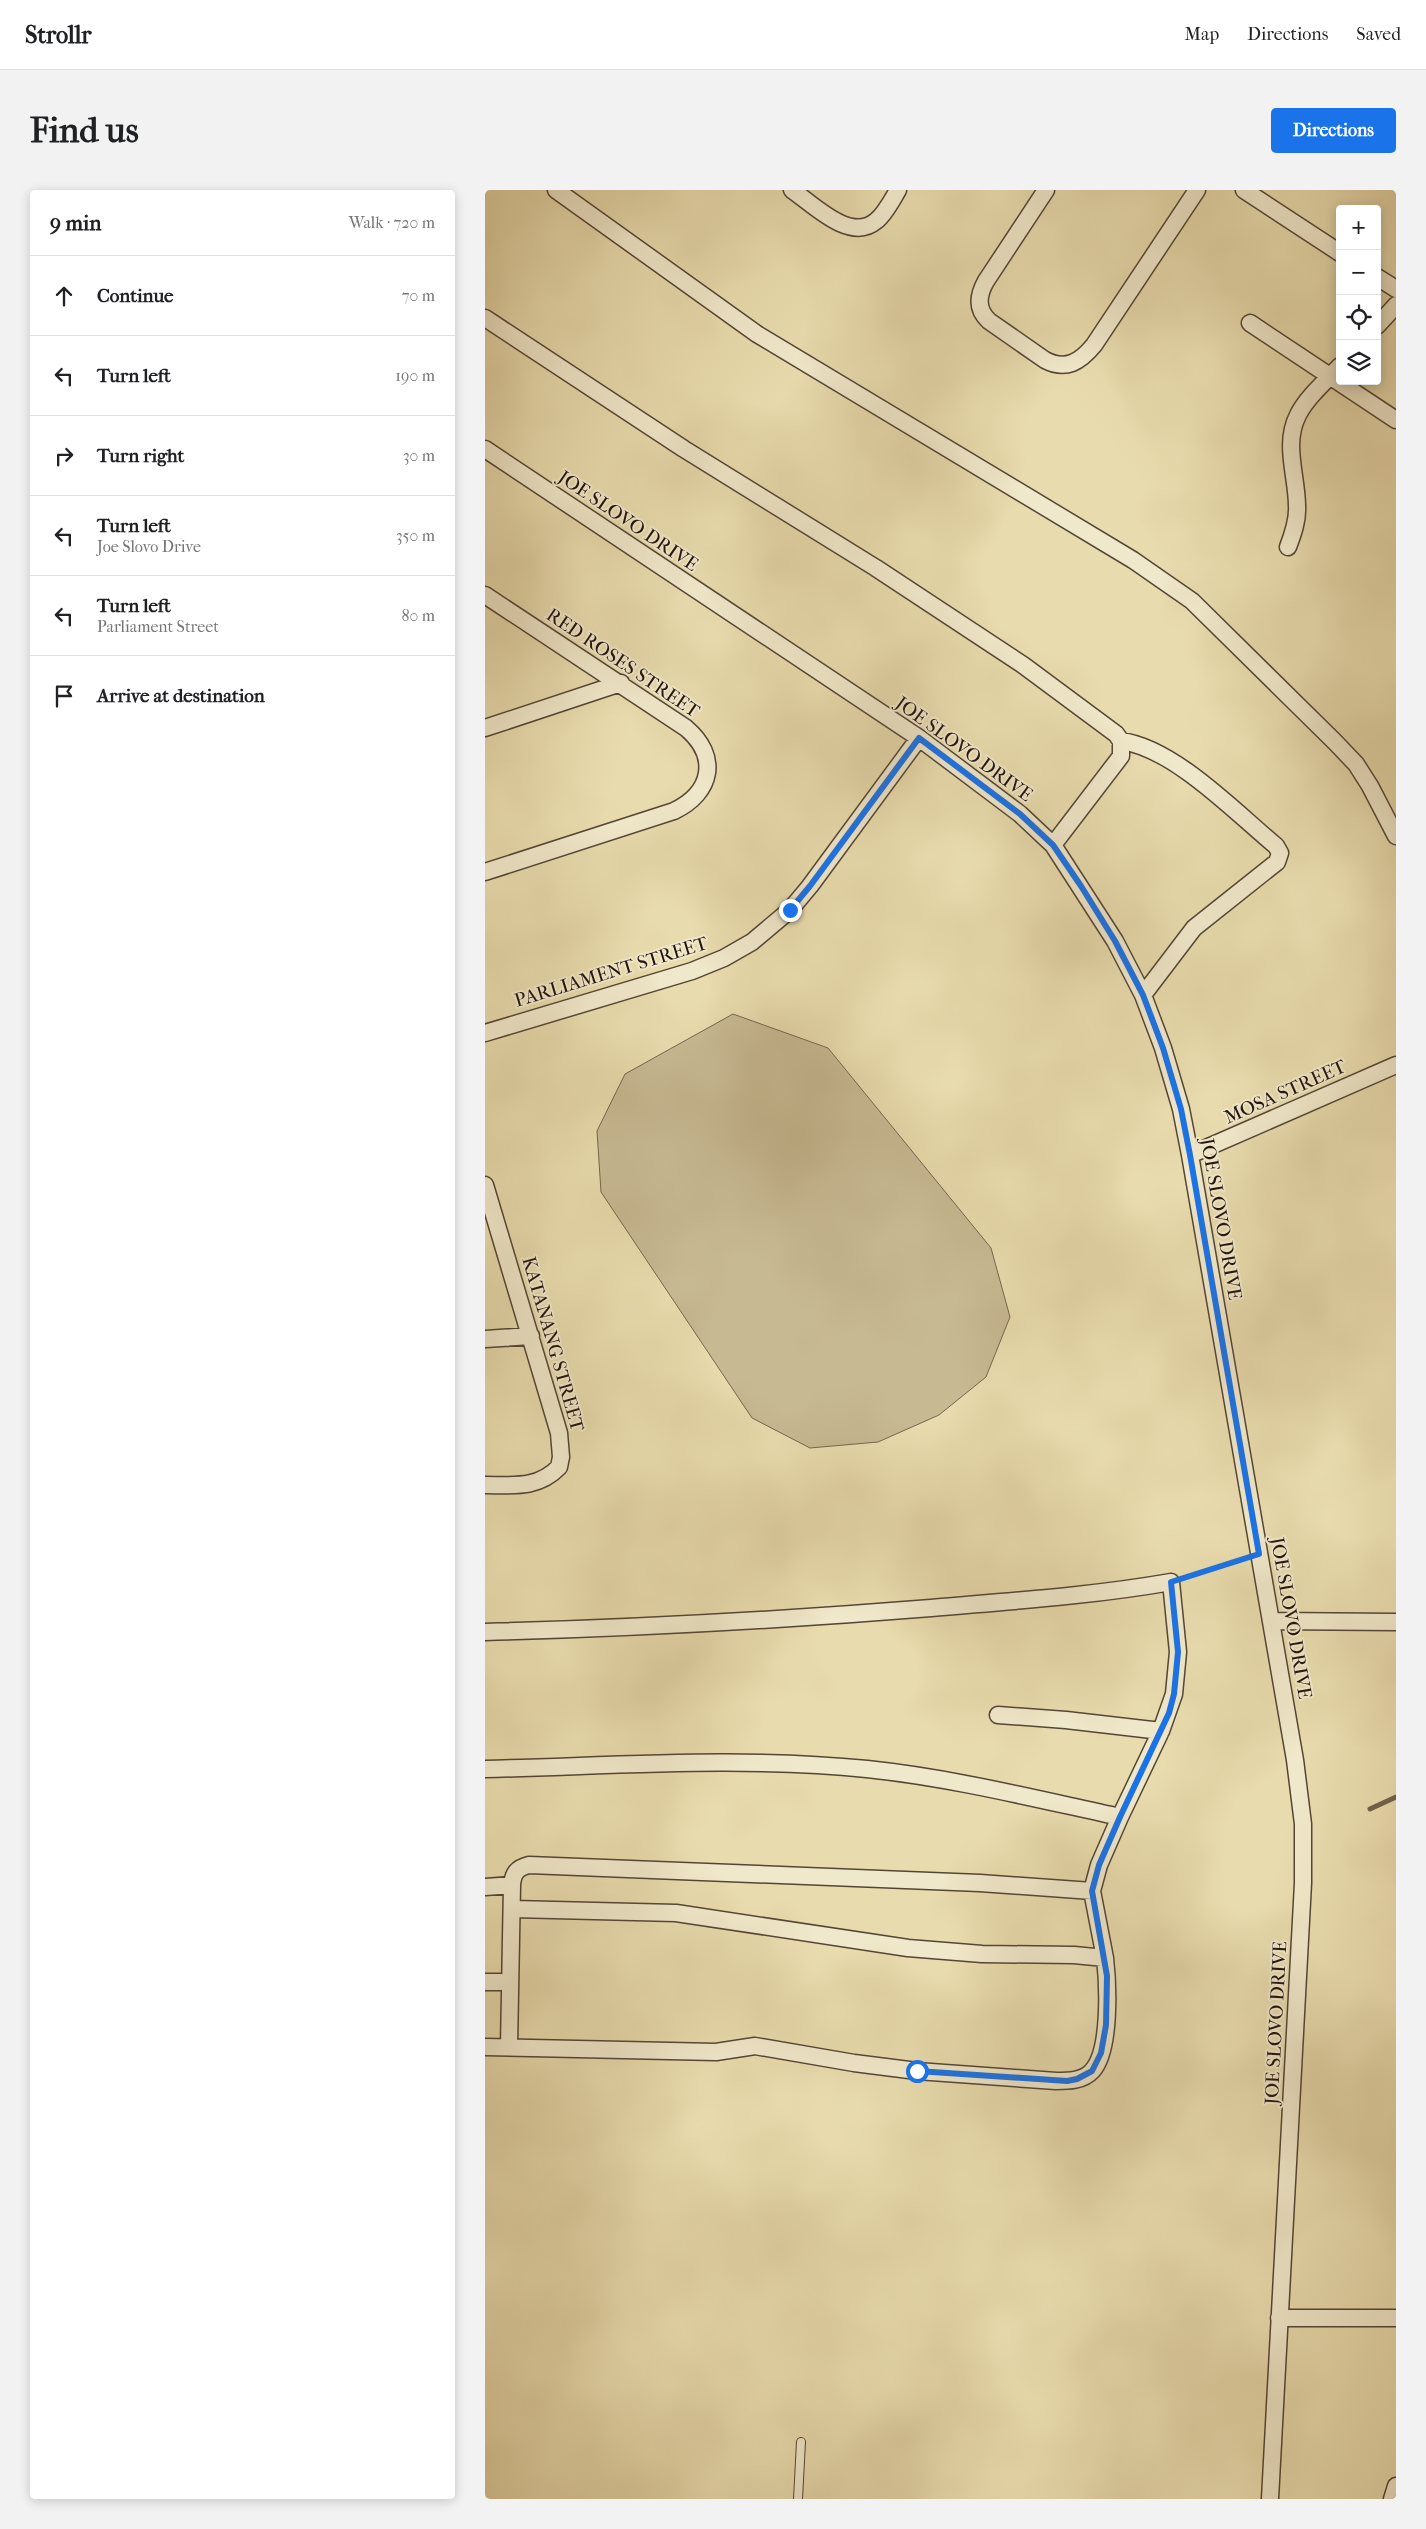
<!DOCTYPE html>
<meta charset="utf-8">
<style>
:root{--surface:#fff;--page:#f2f2f2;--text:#202124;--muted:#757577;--line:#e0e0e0;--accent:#1a73e8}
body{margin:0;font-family:"IM FELL French Canon",serif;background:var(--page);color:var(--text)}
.controls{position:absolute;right:15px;top:15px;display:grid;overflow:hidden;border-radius:5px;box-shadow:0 2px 12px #0003}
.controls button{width:45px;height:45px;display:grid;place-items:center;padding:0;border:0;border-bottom:1px solid var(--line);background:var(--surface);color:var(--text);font:25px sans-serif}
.stop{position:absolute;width:15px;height:15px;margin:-11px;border:4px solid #1a73e8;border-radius:50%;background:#fff}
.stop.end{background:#1a73e8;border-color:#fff;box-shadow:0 1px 5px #0008}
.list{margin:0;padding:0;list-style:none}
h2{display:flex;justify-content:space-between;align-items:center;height:65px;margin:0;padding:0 20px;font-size:21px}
h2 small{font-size:16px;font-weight:400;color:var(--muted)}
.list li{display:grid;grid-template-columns:32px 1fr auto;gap:15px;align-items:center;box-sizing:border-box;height:80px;padding:0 20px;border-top:1px solid var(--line)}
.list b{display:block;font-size:19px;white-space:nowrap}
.list p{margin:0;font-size:16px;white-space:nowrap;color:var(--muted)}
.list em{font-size:16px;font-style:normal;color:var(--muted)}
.icon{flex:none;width:28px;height:28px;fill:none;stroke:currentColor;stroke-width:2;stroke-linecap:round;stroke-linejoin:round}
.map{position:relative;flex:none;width:911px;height:2309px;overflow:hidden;border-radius:5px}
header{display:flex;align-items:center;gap:30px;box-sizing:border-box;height:70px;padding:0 25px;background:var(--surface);border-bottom:1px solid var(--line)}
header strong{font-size:24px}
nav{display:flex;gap:28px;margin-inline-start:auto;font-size:18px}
.intro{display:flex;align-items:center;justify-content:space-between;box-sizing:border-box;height:120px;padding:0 30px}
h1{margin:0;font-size:35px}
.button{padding:12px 22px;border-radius:5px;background:var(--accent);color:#fff;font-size:18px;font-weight:700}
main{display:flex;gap:30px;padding:0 30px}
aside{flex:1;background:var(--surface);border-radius:5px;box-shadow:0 2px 12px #0003}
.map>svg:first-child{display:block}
</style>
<header>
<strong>Strollr</strong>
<nav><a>Map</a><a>Directions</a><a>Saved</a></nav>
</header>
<div class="intro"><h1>Find us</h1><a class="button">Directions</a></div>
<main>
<aside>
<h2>9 min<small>Walk · 720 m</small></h2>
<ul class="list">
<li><svg class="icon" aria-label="ahead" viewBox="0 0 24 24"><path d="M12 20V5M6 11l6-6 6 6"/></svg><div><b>Continue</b></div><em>70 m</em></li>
<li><svg class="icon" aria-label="left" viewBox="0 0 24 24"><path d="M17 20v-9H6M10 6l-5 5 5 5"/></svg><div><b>Turn left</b></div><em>190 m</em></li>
<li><svg class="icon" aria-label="right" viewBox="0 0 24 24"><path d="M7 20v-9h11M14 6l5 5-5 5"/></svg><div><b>Turn right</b></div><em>30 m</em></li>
<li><svg class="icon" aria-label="left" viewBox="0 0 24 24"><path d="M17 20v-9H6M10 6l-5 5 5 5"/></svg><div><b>Turn left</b><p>Joe Slovo Drive</p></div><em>350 m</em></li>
<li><svg class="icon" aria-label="left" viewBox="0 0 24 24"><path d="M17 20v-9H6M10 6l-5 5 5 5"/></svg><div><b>Turn left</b><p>Parliament Street</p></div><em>80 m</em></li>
<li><svg class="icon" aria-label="arrive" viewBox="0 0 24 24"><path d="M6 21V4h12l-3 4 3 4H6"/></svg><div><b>Arrive at destination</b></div></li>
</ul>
</aside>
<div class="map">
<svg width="911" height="2309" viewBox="0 0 911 2309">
<rect width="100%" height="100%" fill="#e8dbad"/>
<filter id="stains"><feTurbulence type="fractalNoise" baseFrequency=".004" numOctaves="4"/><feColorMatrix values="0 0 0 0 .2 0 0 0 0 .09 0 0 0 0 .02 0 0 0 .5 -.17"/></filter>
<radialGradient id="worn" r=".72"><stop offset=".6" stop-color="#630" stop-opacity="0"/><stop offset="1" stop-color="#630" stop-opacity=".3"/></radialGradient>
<!-- green -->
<path fill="#c7b992" stroke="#756650" d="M248 824 343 858 506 1058 525 1127 501 1187 454 1225 393 1252 325 1258 267 1228 116 1002 112 941 140 884Z"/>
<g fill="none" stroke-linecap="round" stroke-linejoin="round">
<!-- stream -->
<path stroke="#71634d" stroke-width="5" d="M885 1619 911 1607"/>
<!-- lane casing -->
<g stroke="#544635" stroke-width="10">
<path id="lane" d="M313 2309 316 2252"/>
</g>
<!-- street casing -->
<g stroke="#544635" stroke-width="19">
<path id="street" d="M71 0 272 144 648 370 707 411 850 552 871 574 885 596 911 646
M307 0C328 14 365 53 391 31 400 24 407 10 413 0
M561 0 501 91C493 105 491 119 504 131L560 170C581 181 595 172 609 155L712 0
M759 0 855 63
M892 87 911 99
M0 128 199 259 391 378 538 475 631 544 636 551V566L568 655
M765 133 911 230
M892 136 911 115
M0 259 434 548 535 624 568 655 630 751 658 805 678 858 696 919 705 965 810 1570 818 1634V1693L785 2309
M803 357C808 344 813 330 812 316 812 286 798 254 813 225 822 207 841 191 855 176
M0 405 201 538C234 566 228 602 189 621L0 682
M0 538 136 493
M636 551C689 558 750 622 791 656L795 663 792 672 709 738 658 805
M0 843 207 781 239 768 267 752 305 720 325 696 434 548
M705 965 911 875
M0 995 74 1243 76 1267 74 1277C53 1299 28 1295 0 1295
M0 1149 46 1146
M786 1431 911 1432
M0 1442C149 1438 297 1430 446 1418 526 1411 606 1406 686 1392L693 1462 689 1504 676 1541 635 1627 614 1675 607 1701 620 1768
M513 1525 581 1530 676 1541
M0 1579C127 1576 256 1566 382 1579 468 1588 551 1609 635 1627
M27 1695C28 1683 32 1678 44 1675L495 1693 607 1701
M0 1697 27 1695 24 1856
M0 1792H25
M0 1857 231 1862 270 1856 369 1873 432 1881 571 1891C583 1891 598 1891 607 1881 626 1861 623 1794 620 1768L589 1765 497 1764 423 1758 191 1723 28 1719
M794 2128H911
M907 2309 911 2296"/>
</g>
<!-- path -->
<path stroke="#23140d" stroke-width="3" stroke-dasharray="4 2.5" stroke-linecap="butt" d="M701 1387 759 1369"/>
<!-- lane -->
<use href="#lane" stroke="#f0e8ca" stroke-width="8"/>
<!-- street -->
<use href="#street" stroke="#f0e8ca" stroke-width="16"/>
</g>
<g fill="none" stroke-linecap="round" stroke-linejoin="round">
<!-- route -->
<path stroke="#1a73e8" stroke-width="6" d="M305 720 325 696 434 548 535 624 568 655 596 696 630 751 658 805 678 858 696 919 705 965 774 1364 686 1392 693 1462 689 1504 684 1523 635 1627 614 1675 607 1701 622 1786 621 1835 616 1863 607 1881 592 1889 582 1891 432 1881"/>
</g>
<g text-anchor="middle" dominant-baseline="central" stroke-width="4" stroke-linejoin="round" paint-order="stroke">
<!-- street labels -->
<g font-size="19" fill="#23140d" stroke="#f0e8ca">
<text transform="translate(143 331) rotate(34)">JOE SLOVO DRIVE</text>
<text transform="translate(138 473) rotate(34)">RED ROSES STREET</text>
<text transform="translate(479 559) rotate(36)">JOE SLOVO DRIVE</text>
<text transform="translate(126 782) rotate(-17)">PARLIAMENT STREET</text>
<text transform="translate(800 902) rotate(-24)">MOSA STREET</text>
<text transform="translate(736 1029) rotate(80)">JOE SLOVO DRIVE</text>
<text transform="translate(68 1154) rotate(74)">KATANANG STREET</text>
<text transform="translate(806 1428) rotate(80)">JOE SLOVO DRIVE</text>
<text transform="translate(791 1833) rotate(-87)">JOE SLOVO DRIVE</text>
</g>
</g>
<rect width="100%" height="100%" filter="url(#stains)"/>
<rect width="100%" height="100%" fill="url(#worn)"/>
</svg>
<div class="controls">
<button>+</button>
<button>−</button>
<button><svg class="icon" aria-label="locate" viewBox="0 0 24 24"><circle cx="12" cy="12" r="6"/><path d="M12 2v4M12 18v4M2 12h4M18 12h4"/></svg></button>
<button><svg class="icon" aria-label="layers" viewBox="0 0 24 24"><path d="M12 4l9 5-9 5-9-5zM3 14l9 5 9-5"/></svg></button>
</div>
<div class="stop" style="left:432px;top:1881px"></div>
<div class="stop end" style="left:305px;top:720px"></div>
</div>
</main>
